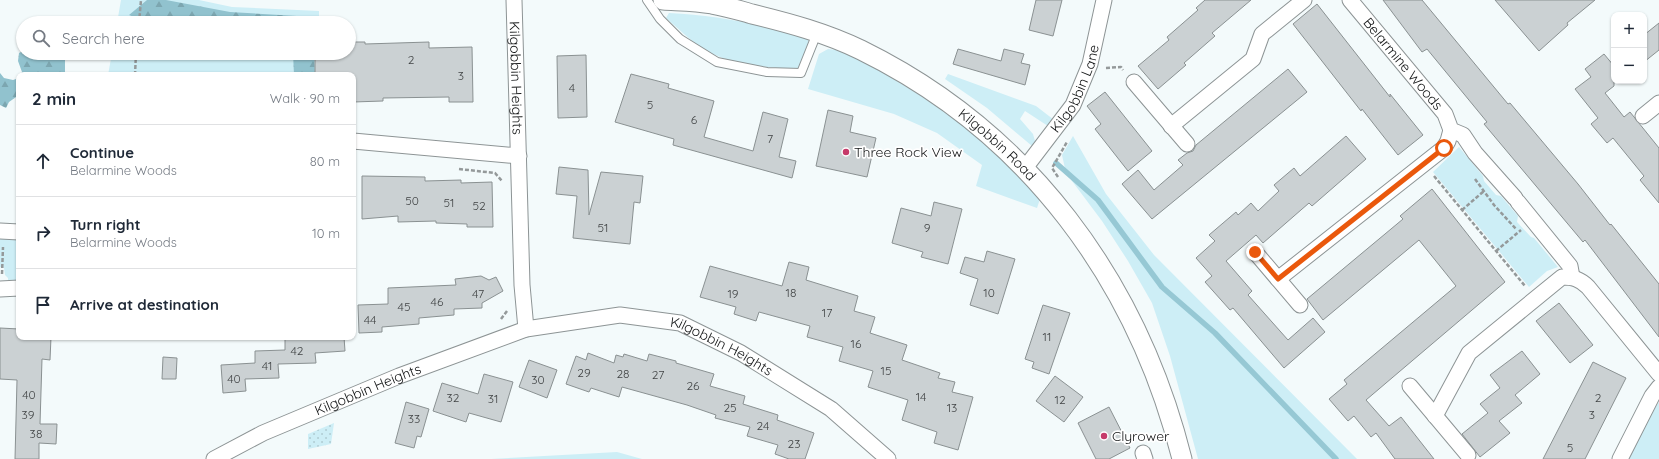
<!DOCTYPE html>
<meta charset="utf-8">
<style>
:root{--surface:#fff;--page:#f6f6f7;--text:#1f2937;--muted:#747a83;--line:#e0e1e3}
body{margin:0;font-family:Quicksand,sans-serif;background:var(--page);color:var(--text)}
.controls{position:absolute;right:12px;top:12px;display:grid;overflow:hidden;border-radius:8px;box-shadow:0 1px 3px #0004}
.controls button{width:36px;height:36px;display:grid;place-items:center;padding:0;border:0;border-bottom:1px solid var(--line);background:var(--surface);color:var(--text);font:20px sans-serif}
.stop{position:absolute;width:12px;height:12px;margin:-9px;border:3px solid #ea580c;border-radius:50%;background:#fff}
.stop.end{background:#ea580c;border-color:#fff;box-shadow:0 1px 4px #0008}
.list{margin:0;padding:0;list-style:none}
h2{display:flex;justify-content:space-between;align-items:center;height:52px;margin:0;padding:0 16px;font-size:17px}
h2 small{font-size:13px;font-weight:400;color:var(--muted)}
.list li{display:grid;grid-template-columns:26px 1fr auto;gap:12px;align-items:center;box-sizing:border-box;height:72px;padding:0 16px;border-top:1px solid var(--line)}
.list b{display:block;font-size:15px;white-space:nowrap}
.list p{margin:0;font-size:13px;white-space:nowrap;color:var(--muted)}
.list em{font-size:13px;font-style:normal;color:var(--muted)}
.icon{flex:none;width:22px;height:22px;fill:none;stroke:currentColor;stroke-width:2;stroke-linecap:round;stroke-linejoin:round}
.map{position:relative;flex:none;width:1659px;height:459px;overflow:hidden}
.search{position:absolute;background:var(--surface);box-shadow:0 1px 3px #0004;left:16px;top:16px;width:340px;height:44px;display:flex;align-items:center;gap:10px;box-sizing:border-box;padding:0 14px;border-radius:22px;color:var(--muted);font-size:15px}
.panel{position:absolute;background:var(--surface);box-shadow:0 1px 3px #0004;left:16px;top:72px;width:340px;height:268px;border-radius:8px}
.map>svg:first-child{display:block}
</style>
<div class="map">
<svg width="1659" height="459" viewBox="0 0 1659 459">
<defs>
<pattern id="forest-firs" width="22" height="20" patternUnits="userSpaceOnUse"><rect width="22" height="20" fill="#91c2ce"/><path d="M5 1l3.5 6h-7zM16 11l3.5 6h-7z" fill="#7ca6b0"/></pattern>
<pattern id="garden-dots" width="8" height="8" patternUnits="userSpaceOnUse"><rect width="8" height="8" fill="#cdeef6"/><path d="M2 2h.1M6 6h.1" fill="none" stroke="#afcbd2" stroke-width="1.8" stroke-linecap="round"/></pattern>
</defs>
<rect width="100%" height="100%" fill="#f3fafb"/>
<!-- grass -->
<path fill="#cdeef6" d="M121 0H199L232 7 319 11V23H117Z
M669 13C716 15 760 24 805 38L808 40 809 46 800 67 796 69C764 67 732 66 704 49 690 41 678 28 666 18Z
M828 49C846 50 863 62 878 70 927 98 974 130 1014 169 1024 178 1032 189 1040 199L1037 208 976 186 982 165 937 133 894 114 808 89 819 54Z
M112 53H320L321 75H108Z
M948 74 1036 106 1058 123 1051 128 1025 111 1020 119 1033 134 1035 141 1032 146 987 108 945 79Z
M1073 136 1106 194 1154 255 1357 459H1198L1170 356 1152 303 1128 261 1102 221 1066 173 1062 155Z
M1459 147 1483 176 1484 181 1496 195 1501 196 1518 216 1517 222 1531 237 1534 238 1558 267 1547 271 1529 287 1433 172Z
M0 238 19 239V281H8V278L5 275 4 268 0 267Z
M1659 402V459H1629L1655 408Z
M617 452 642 459H491Z"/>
<!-- forest -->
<path fill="url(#forest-firs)" d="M147 0H166L230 12 314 17V23H149L129 15Z
M23 51V53H62L65 59V75H20L22 72 18 61 19 53Z
M293 53H314L315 75H294Z
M0 73 4 78 13 80 19 78V95L9 102 6 108 0 105Z"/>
<!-- garden -->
<path fill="url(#garden-dots)" d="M334 423 331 444 308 449V434Z"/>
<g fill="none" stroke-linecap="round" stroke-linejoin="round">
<!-- stream -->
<path stroke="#96c8d4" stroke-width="5.5" d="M1056 163 1098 200 1162 287 1215 333 1336 459"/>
</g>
<!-- building -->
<path fill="#cbd1d3" stroke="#8a9192" d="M1036 0H1062L1053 36 1029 30Z
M1205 0H1251L1212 33 1215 36 1184 63 1186 65 1158 89 1138 66 1169 40 1167 37 1198 10 1196 8Z
M1383 0H1422L1508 104 1510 103 1578 184 1610 225 1611 224 1659 284V337L1585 240 1583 242 1484 124 1487 122 1427 49 1422 52Z
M1495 0H1595L1567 23 1568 25 1539 51Z
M1317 4 1390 97V94L1423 135 1398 155 1362 109 1361 111 1293 24Z
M1659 23V50L1644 62V35Z
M349 42H365V44L429 42V48L472 47 473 102H449V97L383 98V101L353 102V75H315V59L336 58V53H349Z
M958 49 1001 61 1004 49 1024 54 1021 63 1030 65 1025 85 953 64Z
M1604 54 1614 66V86L1605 93 1624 117 1630 112 1659 148V203L1640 180 1644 176 1613 138 1607 143 1591 124 1598 118 1575 89 1591 77 1585 69Z
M586 55 587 117 558 118 557 56Z
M1288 69 1307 92 1152 219 1122 184 1138 170 1154 190 1183 165 1178 160 1187 153 1193 151 1196 145Z
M631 74 669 84 668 88 714 101 704 137 753 151 763 112 788 119 779 157 796 161 792 178 673 145 674 139 615 122Z
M1105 92 1152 151 1128 171 1095 129 1101 124 1087 106Z
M828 110 853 116 850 132 876 138 867 177 816 166Z
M1346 136 1366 159 1312 206 1309 203 1263 243 1256 235 1226 261 1252 291 1248 295 1288 340 1313 318 1325 332 1284 368 1233 308 1230 310 1205 282 1212 276 1196 258 1215 241 1209 235 1236 212 1238 215 1251 203 1258 211 1279 191 1274 185 1294 168 1300 176Z
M559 167 588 170 589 215 601 172 643 176 640 203 634 202 630 244 573 238 577 196 556 194Z
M362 176 425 177V181L461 180V183L492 182 493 227H467V224L436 223V221L398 222V216L362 219Z
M1432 189 1505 282 1366 400 1389 426 1401 417 1434 459H1395L1376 433 1371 437 1354 416 1348 421 1329 399 1347 384 1344 380 1456 286 1419 240 1323 320 1307 299 1403 219 1400 216Z
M934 202 962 209 948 264 921 257 923 252 892 243 901 208 931 216Z
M987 251 1015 259 998 314 970 305 978 279 960 273 965 257 984 262Z
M789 262 809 267 806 280 858 296 854 311 875 317 870 333 907 345 902 360 940 373 938 378 955 382 952 392 973 397 958 450 934 443 937 432 902 420 908 400 868 387 873 371 839 361 843 347 807 337 810 326 759 312 756 321 734 314 736 307 700 297 710 266 782 286Z
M481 276 489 280 496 277 503 291 482 303V308L454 309V315L419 318V324L382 327V332L359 333 358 305 388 304V288L456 285 455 279Z
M1559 303 1593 345 1570 363 1536 321Z
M1043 305 1070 313 1049 374 1032 368 1034 362 1025 359Z
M0 328 19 329V337H51L50 360 42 359 40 424H57L56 444 39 443V459H15L17 380 0 379Z
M285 337H344L345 351 315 353 316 363 278 364 279 378 245 379 246 391 223 393 221 365 255 363V351L285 350Z
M1522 351 1540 374 1515 395 1522 403 1499 421 1510 433 1480 457 1462 434 1488 413 1480 404 1500 388 1490 375Z
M588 353 614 363 616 355 623 357 624 354 647 361 649 354 676 361V363L714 374 710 386 745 396 743 404 778 415 777 420 814 433 805 459H789L775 454 778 445 747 436 750 427 715 418 716 415 687 405 622 387 619 397 591 388 589 392 566 384 576 356 586 360Z
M163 357 177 358 176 379H162Z
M529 360 557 370 547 398 519 387Z
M1593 362 1626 378 1585 459H1543Z
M484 374 513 382 501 422 469 413 466 422 433 411 442 383 478 394Z
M1055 376 1083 397 1064 422 1036 401Z
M406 402 429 409 421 437 417 436 414 448 395 443Z
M1109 407 1130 448 1109 459H1096L1078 423Z"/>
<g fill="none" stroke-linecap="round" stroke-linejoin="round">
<!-- service casing -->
<g stroke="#8d9495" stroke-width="10">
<path id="service" d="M647 0 660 19 680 39 717 62 767 72 801 73 817 33"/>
</g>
<!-- minor casing -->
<g stroke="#8d9495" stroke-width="17">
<g id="minor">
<path id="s1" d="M514 0 522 285 526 329"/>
<path id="s2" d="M1350 0 1445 114 1451 130 1463 135 1475 153 1515 198"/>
<path d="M1134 82 1187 144"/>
<path d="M1643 116 1659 103"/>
<path d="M1171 126 1253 59 1262 34 1304 0"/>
<path d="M353 141 519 156"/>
<path id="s3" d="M1025 168 1073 105 1090 64 1104 0"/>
<path d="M1518 202 1570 266 1572 277"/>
<path d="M0 231 19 232"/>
<path d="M1255 252 1300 305"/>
<path d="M1278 279 1444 148 1448 141 1451 130"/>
<path d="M0 289 19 288"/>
<path d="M1410 386 1468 455"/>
<path d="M1435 416 1469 353 1562 277C1573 277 1580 279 1588 287L1659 374"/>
<path d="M1143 453 1145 459"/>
<path id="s4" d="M214 459 263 433 399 376 526 329 620 315 680 323 741 353 831 409 888 459"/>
<path d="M1620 459 1652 396 1659 387"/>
</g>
</g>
<!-- tertiary casing -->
<g stroke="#8d9495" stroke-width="21">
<g id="tertiary">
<path id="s5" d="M663 0C679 1 696 1 712 4 725 6 738 10 752 14 789 23 826 33 861 50 1028 132 1137 280 1182 459"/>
</g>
</g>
<!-- path -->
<path stroke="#94999a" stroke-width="2.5" stroke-dasharray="4 2" stroke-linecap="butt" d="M139 23 141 0
M1106 68 1121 67 1123 70
M135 75 136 53
M459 169 495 173 502 181
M1434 176 1525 286
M1058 177 1052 168 1067 142
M1475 179 1494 205 1516 229
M1462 210 1484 191
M1496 251 1521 230
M2 274 3 247
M501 319 507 311"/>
<!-- service -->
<use href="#service" stroke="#fff" stroke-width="8"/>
<!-- minor -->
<use href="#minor" stroke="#fff" stroke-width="15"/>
<!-- tertiary -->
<use href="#tertiary" stroke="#fff" stroke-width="19"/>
</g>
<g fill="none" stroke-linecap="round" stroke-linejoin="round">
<!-- route -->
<path stroke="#ea580c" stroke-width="5" d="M1255 252 1278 279 1444 148"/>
</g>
<!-- markers -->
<g fill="#c63969" stroke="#fff" stroke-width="1.5">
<circle cx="846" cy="152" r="4"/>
<circle cx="1104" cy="436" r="4"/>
</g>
<g text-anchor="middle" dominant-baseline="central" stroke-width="3.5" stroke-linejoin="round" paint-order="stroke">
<!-- number labels -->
<g font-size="12" fill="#414445">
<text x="411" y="59">2</text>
<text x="461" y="75">3</text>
<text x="572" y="87">4</text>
<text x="650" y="104">5</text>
<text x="694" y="119">6</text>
<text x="770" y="138">7</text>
<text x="412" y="200">50</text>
<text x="449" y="202">51</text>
<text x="479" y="205">52</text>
<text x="603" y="227">51</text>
<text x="927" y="227">9</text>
<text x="791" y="292">18</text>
<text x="989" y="292">10</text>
<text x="478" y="293">47</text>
<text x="733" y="293">19</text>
<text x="437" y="301">46</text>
<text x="404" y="306">45</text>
<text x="827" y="312">17</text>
<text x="370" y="319">44</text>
<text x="1047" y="336">11</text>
<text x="856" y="343">16</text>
<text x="297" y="350">42</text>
<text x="267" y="365">41</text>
<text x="886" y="370">15</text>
<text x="584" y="372">29</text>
<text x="623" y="373">28</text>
<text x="658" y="374">27</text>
<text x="234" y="378">40</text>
<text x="538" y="379">30</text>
<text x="693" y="385">26</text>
<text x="29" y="394">40</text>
<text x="921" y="396">14</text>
<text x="453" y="397">32</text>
<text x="1598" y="397">2</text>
<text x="493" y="398">31</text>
<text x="1060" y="399">12</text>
<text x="730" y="407">25</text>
<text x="952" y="407">13</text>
<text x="28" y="414">39</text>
<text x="1592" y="414">3</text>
<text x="414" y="418">33</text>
<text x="763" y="425">24</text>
<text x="36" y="433">38</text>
<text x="794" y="443">23</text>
<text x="1570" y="447">5</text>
</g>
<!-- street labels -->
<g font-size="14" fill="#131516" stroke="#fff">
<text stroke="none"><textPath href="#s2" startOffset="83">Belarmine Woods</textPath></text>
<text stroke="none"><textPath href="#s1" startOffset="78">Kilgobbin Heights</textPath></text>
<text stroke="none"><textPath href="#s3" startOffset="95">Kilgobbin Lane</textPath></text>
<text stroke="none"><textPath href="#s5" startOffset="372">Kilgobbin Road</textPath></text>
<text stroke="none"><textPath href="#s4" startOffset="541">Kilgobbin Heights</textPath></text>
<text stroke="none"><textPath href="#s4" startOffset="169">Kilgobbin Heights</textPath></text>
</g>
<!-- poi labels -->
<g font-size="14" fill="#131516" stroke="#fff" text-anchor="start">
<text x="854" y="152">Three Rock View</text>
<text x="1112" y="436">Clyrower</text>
</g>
</g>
</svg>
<div class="controls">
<button>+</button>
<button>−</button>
</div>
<div class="stop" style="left:1444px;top:148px"></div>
<div class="stop end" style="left:1255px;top:252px"></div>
<div class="search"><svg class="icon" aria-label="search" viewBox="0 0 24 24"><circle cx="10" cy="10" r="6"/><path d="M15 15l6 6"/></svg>Search here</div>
<section class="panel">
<h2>2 min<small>Walk · 90 m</small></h2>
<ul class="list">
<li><svg class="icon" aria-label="ahead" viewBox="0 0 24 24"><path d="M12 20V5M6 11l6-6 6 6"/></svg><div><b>Continue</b><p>Belarmine Woods</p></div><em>80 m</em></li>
<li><svg class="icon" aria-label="right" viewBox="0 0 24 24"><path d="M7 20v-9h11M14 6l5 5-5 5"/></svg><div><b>Turn right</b><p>Belarmine Woods</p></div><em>10 m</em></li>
<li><svg class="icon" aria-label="arrive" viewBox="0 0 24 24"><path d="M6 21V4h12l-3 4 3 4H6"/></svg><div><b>Arrive at destination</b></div></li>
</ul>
</section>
</div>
